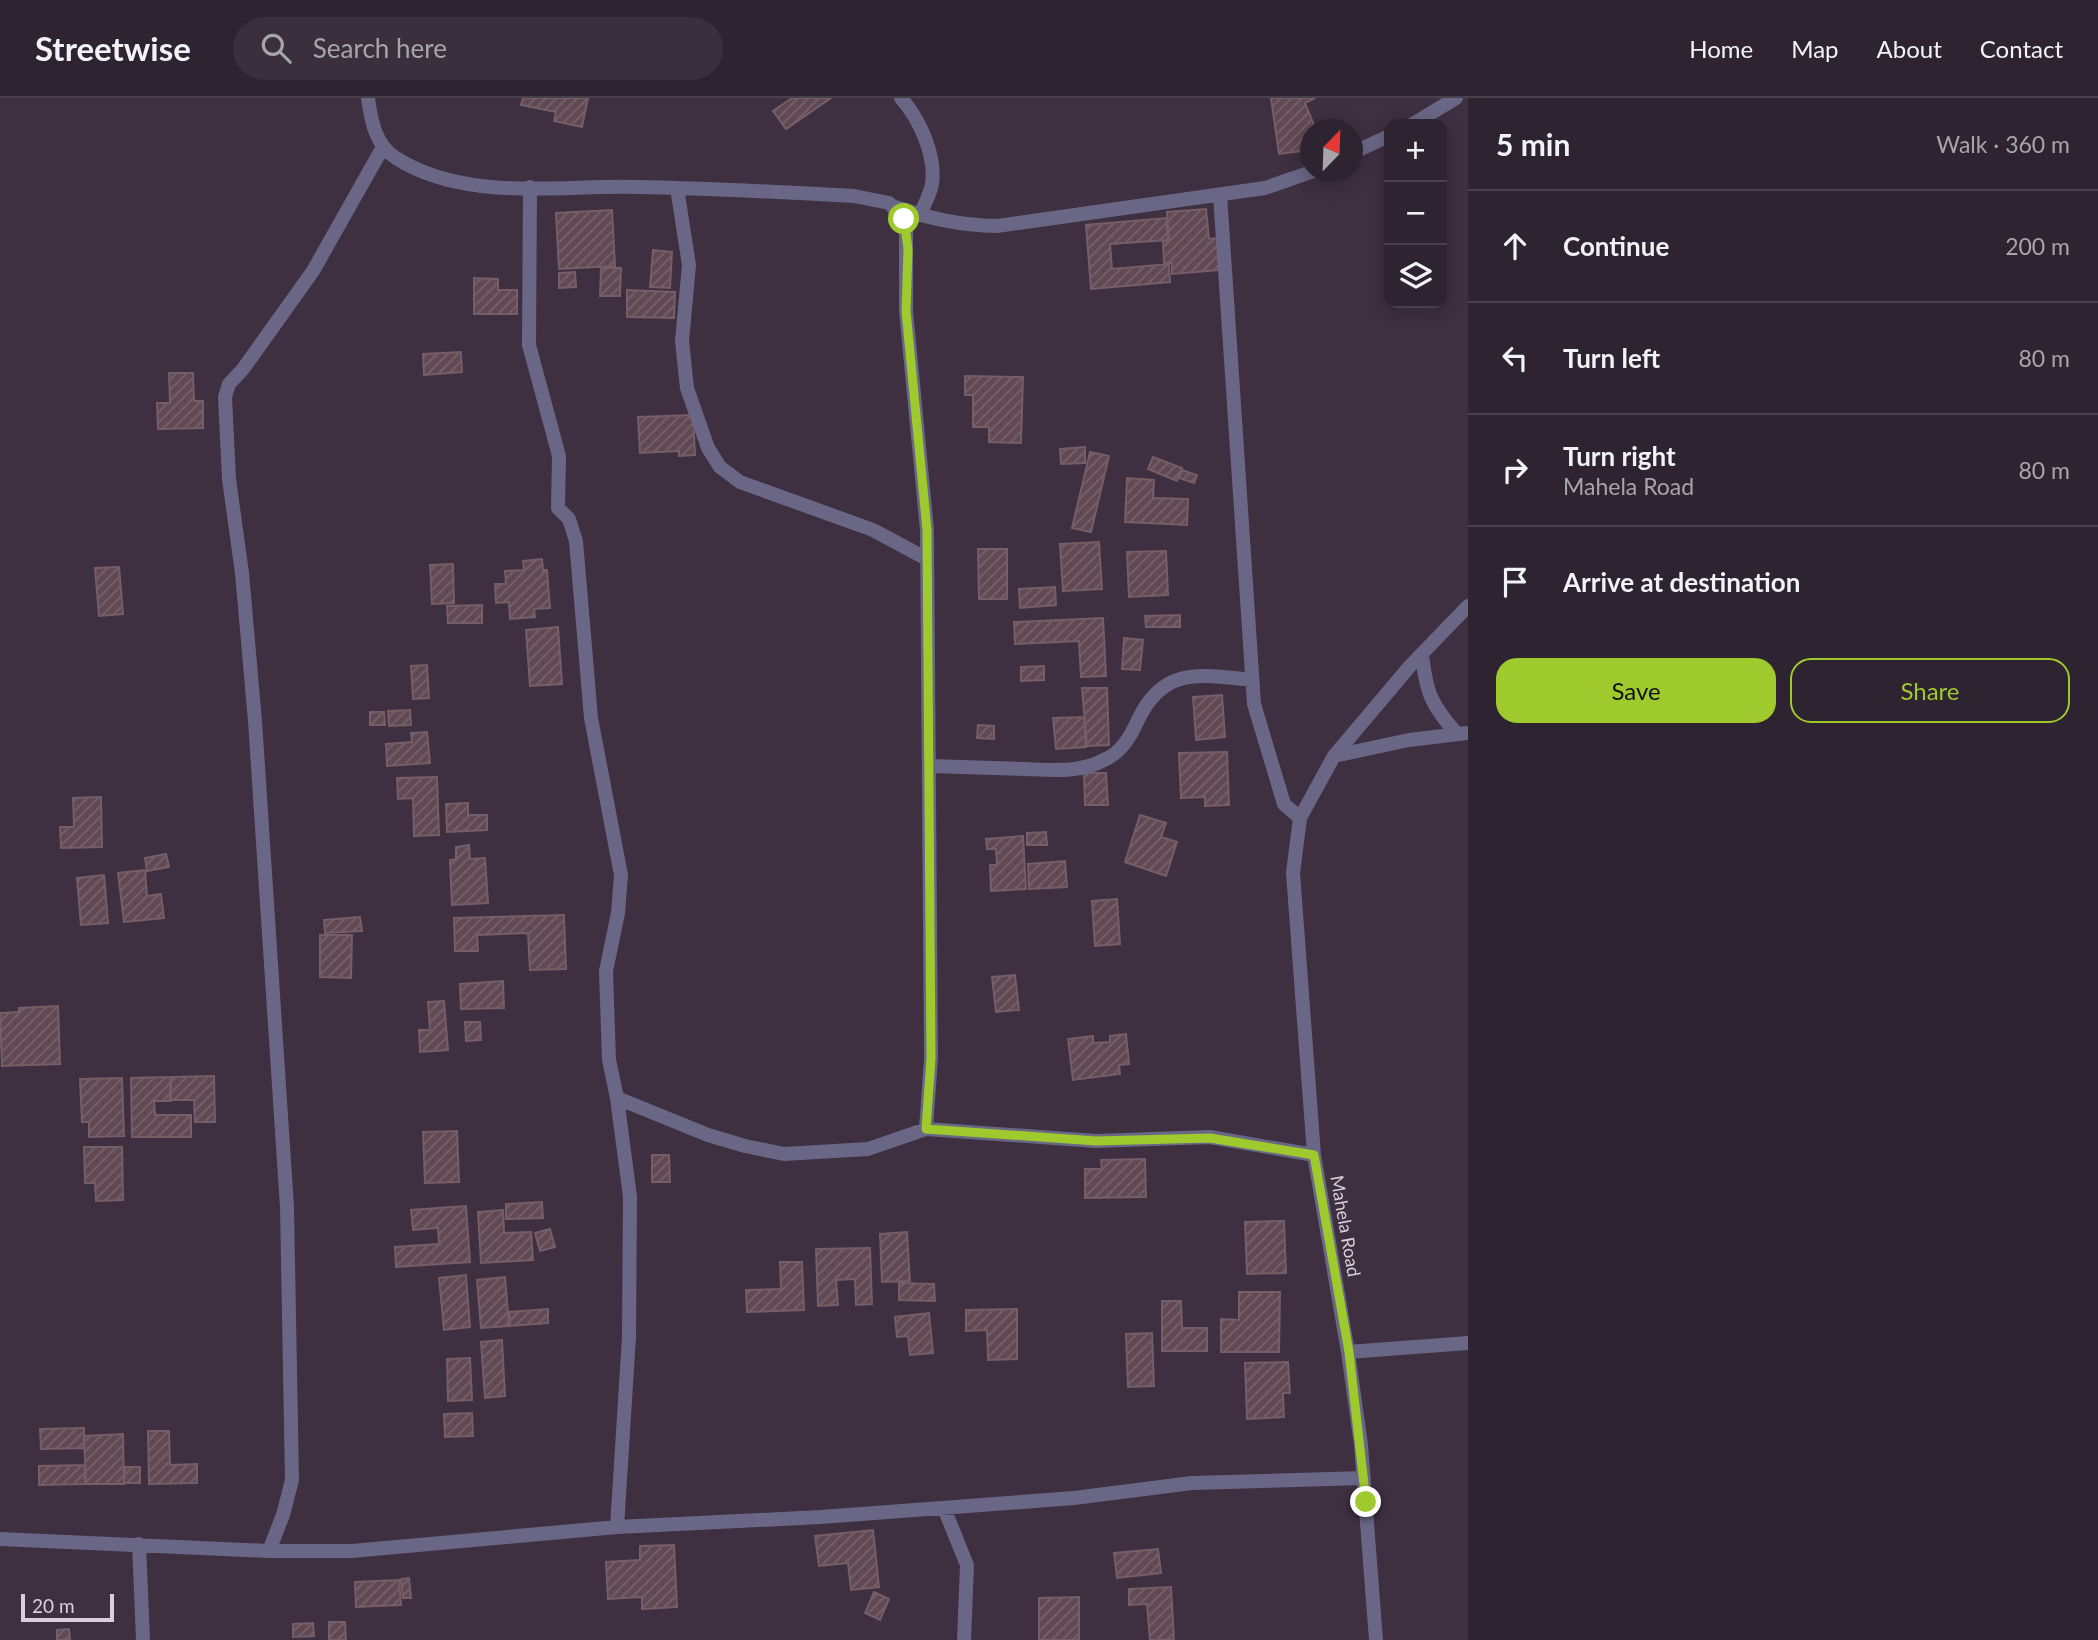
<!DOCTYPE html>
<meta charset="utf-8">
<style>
:root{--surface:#2e2331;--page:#3a2f3d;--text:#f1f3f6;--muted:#a7a4ab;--line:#49404d;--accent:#9fca2d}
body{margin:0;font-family:Lato,sans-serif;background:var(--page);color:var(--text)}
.controls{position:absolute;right:21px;top:21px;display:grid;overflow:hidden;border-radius:14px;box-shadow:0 4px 18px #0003}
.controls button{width:63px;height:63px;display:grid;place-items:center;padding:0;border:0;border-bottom:2px solid var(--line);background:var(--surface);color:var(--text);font:35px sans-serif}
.compass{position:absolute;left:1300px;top:21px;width:63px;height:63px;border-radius:50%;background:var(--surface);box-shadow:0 4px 18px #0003;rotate:23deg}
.scale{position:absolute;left:21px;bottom:18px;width:93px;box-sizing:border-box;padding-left:7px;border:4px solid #d8cfda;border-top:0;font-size:19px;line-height:24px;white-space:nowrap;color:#d8cfda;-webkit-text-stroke:5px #3e2f41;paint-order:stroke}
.stop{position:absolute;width:21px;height:21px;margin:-16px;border:5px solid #9fca2d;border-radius:50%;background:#fff}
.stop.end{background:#9fca2d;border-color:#fff;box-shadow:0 2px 7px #0008}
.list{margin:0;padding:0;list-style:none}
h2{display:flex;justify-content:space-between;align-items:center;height:91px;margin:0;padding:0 28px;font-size:30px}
h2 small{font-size:23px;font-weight:400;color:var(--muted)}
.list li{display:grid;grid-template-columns:46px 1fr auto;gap:21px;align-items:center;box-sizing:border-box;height:112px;padding:0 28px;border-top:2px solid var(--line)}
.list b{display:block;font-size:26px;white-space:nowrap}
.list p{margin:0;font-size:23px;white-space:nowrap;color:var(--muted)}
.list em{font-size:23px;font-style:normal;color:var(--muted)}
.actions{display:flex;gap:14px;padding:21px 28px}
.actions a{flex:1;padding:16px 0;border:2px solid var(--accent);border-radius:21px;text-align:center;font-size:24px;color:var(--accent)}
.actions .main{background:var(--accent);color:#111}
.icon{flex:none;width:38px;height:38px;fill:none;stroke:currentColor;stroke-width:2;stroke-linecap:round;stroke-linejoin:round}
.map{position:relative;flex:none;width:1468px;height:1542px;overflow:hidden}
header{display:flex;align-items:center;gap:42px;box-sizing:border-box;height:98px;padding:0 35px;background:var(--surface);border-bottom:2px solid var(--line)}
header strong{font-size:33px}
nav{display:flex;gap:38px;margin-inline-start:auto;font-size:24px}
.search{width:490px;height:63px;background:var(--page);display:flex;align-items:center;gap:18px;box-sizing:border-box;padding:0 24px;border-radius:38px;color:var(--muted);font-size:26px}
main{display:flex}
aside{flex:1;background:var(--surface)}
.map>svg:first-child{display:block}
</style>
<header>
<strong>Streetwise</strong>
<div class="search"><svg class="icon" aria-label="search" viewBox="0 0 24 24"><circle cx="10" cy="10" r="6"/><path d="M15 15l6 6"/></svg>Search here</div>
<nav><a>Home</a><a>Map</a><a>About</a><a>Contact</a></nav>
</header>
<main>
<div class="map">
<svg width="1468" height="1542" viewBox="0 0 1468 1542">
<defs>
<pattern id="building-hatch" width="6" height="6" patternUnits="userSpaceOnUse" patternTransform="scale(1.75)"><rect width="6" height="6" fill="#614953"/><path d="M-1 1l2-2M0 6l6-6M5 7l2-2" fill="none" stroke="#77626b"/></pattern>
</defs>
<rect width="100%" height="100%" fill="#3e2f41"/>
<!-- building -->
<path fill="url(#building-hatch)" stroke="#765d66" stroke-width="2" d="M523 0H588L582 29 554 23 556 14 521 7Z
M792 0H831L786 31 773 13Z
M1271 0H1315L1305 5 1316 32H1310V52L1279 56Z
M1206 111 1209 141 1217 140 1219 172 1172 176V165H1164L1163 143H1169L1167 114Z
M612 112 615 168 559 171 556 115Z
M1166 120 1168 142 1110 146 1112 171 1169 166 1170 184 1091 191 1086 127Z
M653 152 672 154 670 190 650 189Z
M601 170H621L620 198H600Z
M575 174 576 189 559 190V175Z
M474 180 498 181V192H517V216H474Z
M627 192 675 194 674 220 627 219Z
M461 254 462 274 424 277 423 256Z
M169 275H193L194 303H203V330L158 331 157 305H170Z
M965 278 1023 279 1021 345 989 344V329H973V297H965Z
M693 317 695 357 679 358V353L640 355 638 319Z
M1085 349V365L1061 366 1060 351Z
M1090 354 1109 358 1091 434 1072 430Z
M1153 359 1182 370 1177 383 1148 371Z
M1182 372 1197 377 1194 385 1179 380Z
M1127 380 1154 382 1153 400 1188 401 1187 427 1125 424Z
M1099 444 1102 491 1063 493 1060 446Z
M978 451H1007V501H979Z
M1166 453 1168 497 1129 499 1127 454Z
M542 461 543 472H547L550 510 534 511 535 519 510 521 509 504 496 505 495 486H506L505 473 524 472 523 463Z
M453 466 454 505 432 506 430 467Z
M119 469 123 516 99 518 95 470Z
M1055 489 1056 507 1020 510 1019 491Z
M482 507V525H448L447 508Z
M1180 517V529H1146L1145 518Z
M1103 520 1106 578 1081 579 1079 543 1015 546 1014 524Z
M558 529 562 586 530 588 526 532Z
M1124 540 1143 542 1140 572 1122 571Z
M427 567 429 600 413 601 411 568Z
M1044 568V582L1021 583V569Z
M1082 590H1107L1109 647 1087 648Z
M1222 597 1225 639 1196 642 1193 599Z
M410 612 411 627 389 628 388 613Z
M370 614H384L385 627H370Z
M1084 619 1086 649 1056 651 1053 620Z
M978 627 994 628V641L977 640Z
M427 634 430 665 387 668 386 646 412 644 411 635Z
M1227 654 1229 707 1205 708V699L1181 700 1179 655Z
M1084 675H1106L1108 707H1085Z
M437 679 439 737 414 738 413 700 398 701 397 680Z
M101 699 102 749 61 750 60 729H74L73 700Z
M468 705V717H487V732L447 734 446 706Z
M1140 717 1166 725 1161 739 1177 744 1166 778 1125 764Z
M1046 734 1047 747H1027V735Z
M1023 738 1026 791 991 793 990 767H997L996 751H987L986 741Z
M469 747 470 761 485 760 488 805 452 807 450 762 456 761V749Z
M166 756 169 769 147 773 145 760Z
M1065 763 1067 789 1029 791 1028 766Z
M145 772 147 798 161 796 164 820 124 824 118 775Z
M104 777 108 825 81 827 77 780Z
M1117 801 1120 846 1095 848 1092 803Z
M564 817 566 871 530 872 528 835 477 837 478 853H455L454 820Z
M360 819 362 833 325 835 324 822Z
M320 837H352L351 880 320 879Z
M1015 877 1019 912 996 914 992 879Z
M503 883 504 910 461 911 460 886Z
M444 903 448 952 420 954 419 932H430L428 904Z
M58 908 60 966 2 968 0 915 19 914V910Z
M465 924H480L481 942 466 943Z
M1126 936 1129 966 1119 967 1120 976 1073 982 1068 941 1093 938V945L1110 944V938Z
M214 978 215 1024H195L194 1002H171V979Z
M170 979V1003H154L155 1017H191V1039H132L131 980Z
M122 980 124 1038 89 1039V1024H82L80 981Z
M457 1033 459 1084 425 1085 423 1034Z
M84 1049H122L123 1102 96 1103 95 1085H85Z
M652 1057H669L670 1084H652Z
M1145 1061 1146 1099 1085 1100V1071H1102L1101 1062Z
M542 1104 543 1120 506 1121V1106Z
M466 1108 470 1164 396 1169 395 1149 439 1146 438 1130 413 1132 411 1112Z
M503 1112 504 1135 531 1134 533 1162 481 1165 478 1114Z
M1284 1123 1286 1175 1247 1176 1245 1124Z
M550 1131 555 1149 540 1153 535 1135Z
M907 1134 910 1183 882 1184 880 1136Z
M870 1150 872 1206 856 1207 855 1181 836 1182 838 1207 818 1208 816 1151Z
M780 1164H802L804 1212 747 1214 746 1192 781 1191Z
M466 1177 470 1229 444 1232 439 1180Z
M505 1179 509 1228 481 1230 477 1182Z
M899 1185 934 1186 935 1203 899 1202Z
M1239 1194H1280L1279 1254H1221V1221L1239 1222Z
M1162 1203H1181L1182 1230H1207V1253H1162Z
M548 1211V1225L510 1228 509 1214Z
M1017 1211V1261L988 1262 987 1232 966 1233V1212Z
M929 1215 933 1255 910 1257 908 1238 897 1239 895 1219Z
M1152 1235 1154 1288 1128 1289 1126 1236Z
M502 1242 505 1298 485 1300 481 1244Z
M470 1260 472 1302 448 1303 447 1261Z
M1288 1264 1290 1295H1283L1284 1319 1247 1321 1245 1265Z
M472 1315 473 1338 445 1339 444 1316Z
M84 1330V1350L41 1351 40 1331Z
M148 1333H169L170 1367 197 1366V1385L149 1386Z
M123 1336 124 1386H86L84 1338Z
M85 1367V1386L39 1387V1368Z
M125 1369H140V1385H124Z
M873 1432 879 1489 851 1492 848 1465 819 1468 815 1438Z
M674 1447 677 1509 642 1511V1499L608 1501 606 1464 640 1462V1448Z
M1158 1451 1161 1475 1117 1480 1114 1455Z
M409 1480 411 1500H403L401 1481Z
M399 1482 401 1507 356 1509 355 1484Z
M1171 1489 1174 1542H1150L1147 1506 1129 1507V1491Z
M874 1494 889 1501 880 1522 865 1515Z
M1079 1499V1542H1039V1500Z
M329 1524H345L346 1542H329Z
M313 1525 314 1538 293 1539V1526Z
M69 1531 70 1542H57V1532Z"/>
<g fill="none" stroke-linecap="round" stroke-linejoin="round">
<!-- minor -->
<path stroke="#696785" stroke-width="14" d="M368 0C371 22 375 47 396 60 465 104 558 87 636 89 709 90 781 94 854 98L889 105 904 121 906 133V213L927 432 931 960 926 1031
M901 0C920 22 936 57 932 86 930 97 924 107 920 117
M1413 26 1456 0
M1352 55 1389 38
M530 89 529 247 559 358 558 410 569 421 576 443 591 620 621 777 618 815 606 873 609 962 617 1000 630 1099 629 1239 617 1429
M677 90 689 167 682 243 687 290 708 350 720 369 740 384 873 432 927 461
M1220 97 1254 606 1284 706 1300 720
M895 109C932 121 958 127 997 128L1265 90 1311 74
M1422 556C1426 594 1431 607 1457 636
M1334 658 1409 642 1468 635
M929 668C961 669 993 670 1025 671 1052 672 1080 675 1104 662 1122 654 1130 639 1138 622 1164 567 1202 577 1252 582
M617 1000 708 1037 745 1048 784 1056 868 1051 926 1031 1096 1043 1210 1039 1314 1057
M1348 1254 1468 1245
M944 1410 967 1467 964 1542
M0 1441 269 1453H352L617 1429 821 1419 1074 1400 1192 1385 1364 1380
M139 1446 143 1542
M269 1453 283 1417 292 1382 287 1109 255 623 242 475 229 381 225 299 229 286 243 271 313 173 383 49
M1376 1542 1361 1347 1348 1254 1314 1057 1293 775 1300 720 1334 658 1410 568 1468 508"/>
</g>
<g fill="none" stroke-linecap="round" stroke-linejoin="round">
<!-- route -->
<path stroke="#9fca2d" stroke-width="9" d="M904 121 908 151 906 213 927 432 931 960 926 1031 1096 1043 1210 1040 1314 1057 1349 1254 1366 1404"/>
</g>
<g text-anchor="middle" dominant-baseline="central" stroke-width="7" stroke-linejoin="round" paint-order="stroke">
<!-- street labels -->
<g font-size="18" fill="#d8cfda" stroke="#3e2f41">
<text transform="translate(1346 1128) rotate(80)">Mahela Road</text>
</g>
</g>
</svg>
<div class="controls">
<button>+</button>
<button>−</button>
<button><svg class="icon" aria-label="layers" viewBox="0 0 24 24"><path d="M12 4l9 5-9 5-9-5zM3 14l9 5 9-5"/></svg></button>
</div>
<svg class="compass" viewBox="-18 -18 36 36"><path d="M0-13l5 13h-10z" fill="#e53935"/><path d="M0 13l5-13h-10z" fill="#a7a4ab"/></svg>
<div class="scale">20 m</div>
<div class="stop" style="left:904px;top:121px"></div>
<div class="stop end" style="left:1366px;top:1404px"></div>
</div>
<aside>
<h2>5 min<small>Walk · 360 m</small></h2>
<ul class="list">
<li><svg class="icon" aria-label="ahead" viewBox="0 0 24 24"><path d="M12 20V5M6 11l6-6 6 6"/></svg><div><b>Continue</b></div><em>200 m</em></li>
<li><svg class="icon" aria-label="left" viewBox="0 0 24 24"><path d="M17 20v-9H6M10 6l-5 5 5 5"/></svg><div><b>Turn left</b></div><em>80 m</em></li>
<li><svg class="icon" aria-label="right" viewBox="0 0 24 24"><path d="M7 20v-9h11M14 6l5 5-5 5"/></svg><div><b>Turn right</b><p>Mahela Road</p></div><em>80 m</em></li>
<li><svg class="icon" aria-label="arrive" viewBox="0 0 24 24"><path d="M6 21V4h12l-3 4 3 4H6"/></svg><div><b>Arrive at destination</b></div></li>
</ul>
<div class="actions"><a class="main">Save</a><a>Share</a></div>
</aside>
</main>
